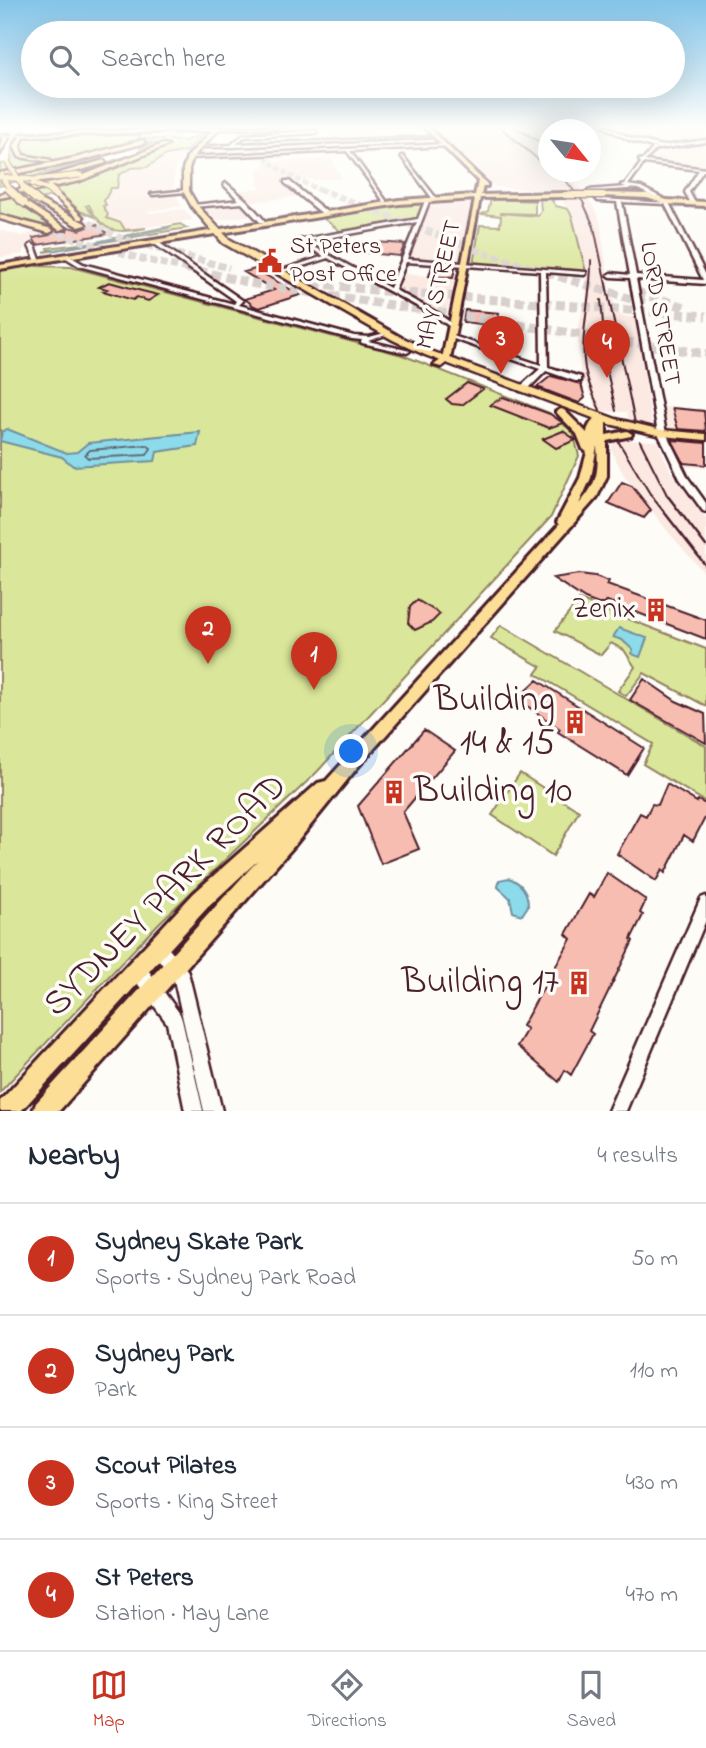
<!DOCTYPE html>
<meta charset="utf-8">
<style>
:root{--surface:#fff;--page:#f2f2f3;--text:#1f2937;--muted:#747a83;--line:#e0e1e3;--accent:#c8321e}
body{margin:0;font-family:"Indie Flower",sans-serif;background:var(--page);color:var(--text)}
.compass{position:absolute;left:538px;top:119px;width:63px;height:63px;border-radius:50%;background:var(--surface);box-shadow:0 7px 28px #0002;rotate:120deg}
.you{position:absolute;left:352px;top:752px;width:24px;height:24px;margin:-18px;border:5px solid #fff;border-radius:50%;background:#1a73e8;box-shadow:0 0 0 10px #1a73e833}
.badge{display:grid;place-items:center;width:46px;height:46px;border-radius:50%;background:var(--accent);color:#fff;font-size:23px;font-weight:700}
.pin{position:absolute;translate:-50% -58px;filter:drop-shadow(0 2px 4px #0008)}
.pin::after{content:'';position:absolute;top:37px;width:24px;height:21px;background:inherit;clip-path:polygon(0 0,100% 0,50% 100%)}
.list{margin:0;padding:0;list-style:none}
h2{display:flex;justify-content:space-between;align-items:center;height:91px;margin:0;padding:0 28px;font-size:30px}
h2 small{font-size:23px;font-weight:400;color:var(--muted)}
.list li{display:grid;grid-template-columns:46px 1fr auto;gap:21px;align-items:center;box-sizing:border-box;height:112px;padding:0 28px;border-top:2px solid var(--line)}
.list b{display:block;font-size:26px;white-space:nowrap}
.list p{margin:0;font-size:23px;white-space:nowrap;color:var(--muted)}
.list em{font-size:23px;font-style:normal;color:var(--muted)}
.icon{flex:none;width:38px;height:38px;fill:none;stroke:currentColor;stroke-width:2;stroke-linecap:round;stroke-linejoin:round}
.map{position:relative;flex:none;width:706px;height:1111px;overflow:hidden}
.search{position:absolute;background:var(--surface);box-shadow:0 7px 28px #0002;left:21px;right:21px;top:21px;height:77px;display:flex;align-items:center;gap:18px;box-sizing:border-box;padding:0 24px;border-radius:38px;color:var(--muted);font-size:26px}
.sheet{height:539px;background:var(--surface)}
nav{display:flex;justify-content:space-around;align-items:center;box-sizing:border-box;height:98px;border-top:2px solid var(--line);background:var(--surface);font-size:19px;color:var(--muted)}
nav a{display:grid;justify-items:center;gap:4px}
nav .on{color:var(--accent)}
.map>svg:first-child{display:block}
</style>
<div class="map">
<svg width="706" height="1111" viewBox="0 0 706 1111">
<rect width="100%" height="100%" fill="#fdfcf7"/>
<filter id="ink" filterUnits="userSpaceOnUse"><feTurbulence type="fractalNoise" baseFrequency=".0143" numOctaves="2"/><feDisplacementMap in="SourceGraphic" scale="14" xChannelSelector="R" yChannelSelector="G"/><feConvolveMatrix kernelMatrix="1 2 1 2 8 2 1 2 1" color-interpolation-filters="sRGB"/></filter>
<g filter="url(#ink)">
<!-- built -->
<path fill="#fbe9e2" d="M44 127H208L42 133Z
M347 127H402L411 137 335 140 330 131 350 132Z
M431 127H519L548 144V172H566L588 197 600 220 610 294 621 316 635 318 652 426 629 421 627 412 598 411 585 382 575 377 581 376 577 331 586 301V272L572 216 560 197 564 193 492 186Z
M614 127H706V139L657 144 626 135Z
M694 145 706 146V167L653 160 665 149Z
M187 151 175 166 174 189 146 194 148 197 176 195 182 206 148 211 149 213 184 209 193 220 125 230 106 217 104 200 111 188 117 187 119 175 131 168 147 167 166 155Z
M268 154 274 162 331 159 342 178 283 181 300 196 248 203 237 191 261 188 256 182H259L257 168 265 167 264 163 270 162Z
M448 200 472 201 458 263 409 259 430 201 447 202Z
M242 203 253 215 212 221 200 207Z
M99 220 117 233 24 247V254L0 257V230L21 236 39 231 45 233Z
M404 274 455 278 446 315 398 291Z
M663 407 706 410V468L681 466 670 440Z
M614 440 657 441 671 472 706 519V575L670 534 624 475 611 449Z"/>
<!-- green -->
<path fill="#dae699" stroke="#928262" stroke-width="2" d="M139 133 142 134 138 138 185 141 195 137 194 134 204 133 187 151 166 155 147 167 131 168 119 175 117 188H111L104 201 106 205 103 206 108 215 106 218 121 223 125 230 146 228C118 234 103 234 89 205L86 206 95 217 80 211 61 194 18 204 49 224 42 226 0 215V193L143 152 80 174 79 179 19 193C50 198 138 160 168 146L155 143 139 149 152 143C112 134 62 179 21 154L20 147 26 137Z
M12 146H16V155L21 158 63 161 50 167 113 152 115 153 0 186V164L11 163Z
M491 199 535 201V214L500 213 538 216 541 211 540 199H555L552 201 556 206 568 209 572 216 586 272 473 264 480 225 500 226 501 216 482 214 488 211Z
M423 201 417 218 340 231 323 218Z
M180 224 187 228 44 252 55 248 48 250 47 248 96 242Z
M57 259 64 260 36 266 71 267 402 355 549 413 573 432 579 456 551 517 317 772 159 923 0 1092V269L25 265 26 267 31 266 30 264Z
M579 600 706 649V706L644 673 626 696 618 691 635 667 624 650 611 643 601 655 555 631Z
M501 625 706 746V802L643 764 653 744 536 674 541 667 491 638Z
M520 773 579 811 553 856 492 815Z"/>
<!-- water -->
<path fill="#8cdbea" stroke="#72909e" stroke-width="2" d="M7 429 67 453 77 452 88 443 200 432 197 446 157 452 155 461 73 466 62 457 0 441 2 432Z
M619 628 647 638 640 657 632 654 633 650 622 640 613 637Z
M509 878C522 883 528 892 528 906L522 915 513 912 510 898 498 887 499 880Z"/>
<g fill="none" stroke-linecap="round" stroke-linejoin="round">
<!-- shore -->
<path stroke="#646a77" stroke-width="2" d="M147 445 151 448 147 455 88 458 85 455 90 450Z"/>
<!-- stream -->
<path stroke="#72909e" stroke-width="2" d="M51 251 169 228"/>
</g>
<!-- building -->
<path fill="#f7bdb1" stroke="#4a1f2b" stroke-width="2" d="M96 224 108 234 37 245 33 238 50 235 55 231H67L68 227 80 230Z
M374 242 405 244 400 256 356 252Z
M432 266 455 268 453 278 429 276Z
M255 269 300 295 259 308 254 306 245 299 274 290 244 272Z
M109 282 142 291 158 295 148 301 137 297 133 300 103 291 107 289 99 287Z
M465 310 499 313 497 326 463 322Z
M551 376 581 384 585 398 579 403 537 387Z
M467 383 483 389 462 405 452 404 446 399Z
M503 397 550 414 563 423 549 428 490 405Z
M672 408 704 411 706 431 678 429Z
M563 431 576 440 556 448 543 439Z
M672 440 706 443V465L684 463Z
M622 482 632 486 651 510 644 518 608 503Z
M579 574 595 576 609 581 607 584 706 620V639L607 601 605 604H598L585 599 553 578Z
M417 600 440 614 432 622 415 630 408 623 410 607Z
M644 679 676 701 705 714 706 743 630 700Z
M537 680 644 748 627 775 558 732 560 729 517 699Z
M424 730 455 751 403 812 419 849 381 864 358 806Z
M667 784 697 802 698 800 706 804V816L693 841 684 835 665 873 662 870 656 881 617 854 640 813 646 816 652 804 658 805Z
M607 873 646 900 640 913 643 915 631 939 633 941 589 1031 593 1034 571 1075 565 1070 559 1082 517 1046 527 1029 522 1026 571 939 566 934 589 894 594 897Z"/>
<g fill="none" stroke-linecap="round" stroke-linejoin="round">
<!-- highway-tunnel-far2 -->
<path stroke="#d9d0ce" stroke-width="5" stroke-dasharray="5 2.5" stroke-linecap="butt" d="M244 127C258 161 290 177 322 191
M158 144 198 127"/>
<!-- highway-tunnel-far1 -->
<path stroke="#d9d0ce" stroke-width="7" stroke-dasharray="7 3.5" stroke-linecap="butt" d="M318 189 484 253 539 270
M88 223 123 239 229 268
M49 231 142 259 193 270"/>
<!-- highway-tunnel -->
<path stroke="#d9d0ce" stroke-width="9" stroke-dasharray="9 4.5" stroke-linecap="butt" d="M185 268 256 284 706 354
M533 268 647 304
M287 280 382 291 706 316
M637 292 688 308"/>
<!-- minor casing -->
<g stroke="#4a1f2b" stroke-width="5">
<path id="minor" d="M278 127 277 128 215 129 217 128Z
M604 127H608L631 138 662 146 706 140V142L659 149 629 140Z
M316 131 317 133 244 137 236 144 437 137 232 147H198L231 145 243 135Z
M445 144 446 146 350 151 387 202 385 203 347 151 190 158 188 157Z
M654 147 657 148 645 161 706 169V171H703L689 192 696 205H692L685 192 699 170 644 163 628 185 641 187 662 198 660 200 638 189 630 188 628 189 594 191 601 199 669 203 706 275V284L636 279 666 433 688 478 706 503V512L703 511 680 479 658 433 630 278 611 277 608 275 611 273 630 275 617 202 598 201 588 190 626 187 621 185 625 184 641 163 639 160 644 159ZM622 202 665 204 703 280 636 275Z
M401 156H403L436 198H432Z
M285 181H289L328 213V215H324L285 183Z
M226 183 246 200 264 220V222H260L242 203 192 207 194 205 239 200 224 185Z
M188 190 186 192 153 195 151 194Z
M426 198 430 199 407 259 586 272V274L584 275 546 272 548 367 581 377V381H575L546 371 526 391H520V387L540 369 448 337 453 336 541 365 540 271 406 262 395 290 439 314 455 326 456 327 453 329 435 316 328 258 281 273 276 272 324 256 298 242V240L418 219ZM417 222 390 288 305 242Z
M155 240 242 300 243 301 239 305 354 336 369 337 389 332V334L368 341 410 351 407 353 362 343 361 342 362 340 352 339 79 266 63 256 68 255 83 264 234 304 236 301 153 243 152 242Z
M32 244 35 246 41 262 36 261 29 246Z
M706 896V920L626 1111H608L701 898Z
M158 939 163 942 187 970 189 976 222 1111H204L174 980 153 952 150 947 153 942Z
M137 961 143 963 180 1014 182 1020 203 1111H185L167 1023 131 975 129 969 131 963Z"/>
</g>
<!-- major casing -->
<g stroke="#4a1f2b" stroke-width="6">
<path id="major" d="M424 127H428L487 184V186H483L481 195 565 193 568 195 565 197 480 198 450 360 441 367 434 365 442 359 475 199 399 204 0 269V265L399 200 475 195 478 181Z
M219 128 217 130 0 137V135Z
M603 193 648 194 667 200 706 202V206L666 204 647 198 601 196Z
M561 409 564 410 587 433C587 427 594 417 601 415L606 418V435L627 431 632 434 631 436 607 441V476L597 497 356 769 293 847 59 1111H33L36 1103 258 860 208 907 21 1111H0V1101L194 893 318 783 326 781 559 525 557 522 580 478 587 452 583 449 577 434 556 412ZM597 446C599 472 597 484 579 504L591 478Z"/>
</g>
<!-- highway casing -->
<g stroke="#4a1f2b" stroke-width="5">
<path id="highway" d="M216 127H221L193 157 189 169V191L197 205 229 239 399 336 431 351 616 419 662 430 706 434V440L662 436 609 424 425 355 393 340 223 243 192 207 183 191V169L187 157Z
M21 135 24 137 20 146 23 155 51 160V162L19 157 14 146Z
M4 136 9 137 0 154V145Z
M143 140 145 143 76 162 0 177V173L75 158Z
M163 144 168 145 80 181 0 198V194L76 178Z
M104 160 106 163 39 182 36 180Z
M54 194H58L83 217V219H79L54 196Z
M38 199 85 223 86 225 79 227 36 202Z
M22 202H26L66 228 59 230 22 204Z
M0 215 52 229 53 231 49 233 0 219Z"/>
</g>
<!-- minor -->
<use href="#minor" fill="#fdfcf7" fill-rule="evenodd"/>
<!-- major -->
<use href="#major" fill="#fcde96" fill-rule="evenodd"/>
<!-- highway -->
<use href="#highway" fill="#fcde96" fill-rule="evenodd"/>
<!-- rail-far1 -->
<path stroke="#4a1f2b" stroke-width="2" d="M500 127 548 168
M515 127 546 146
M559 172 583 202 594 227 635 423
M591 260C592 296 579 333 585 369 588 383 594 397 600 410
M601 300 607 371 616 411
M618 441 652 497
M640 441 668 497"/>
<!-- rail -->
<path stroke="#4a1f2b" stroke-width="2.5" d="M651 495 706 566
M667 495 706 546"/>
<!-- major-bridge casing -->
<g stroke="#4a1f2b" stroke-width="9" stroke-linecap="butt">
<path id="major-bridge" d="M565 195H603"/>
</g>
<!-- highway-bridge-far1 casing -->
<g stroke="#4a1f2b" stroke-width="7" stroke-linecap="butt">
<path id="highway-bridge-far1" d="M13 137 16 133
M8 163 26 191
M1 175 11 191
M0 177 35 180 80 175
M33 184 52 191"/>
</g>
<!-- highway-bridge casing -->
<g stroke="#4a1f2b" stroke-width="10" stroke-linecap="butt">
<path id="highway-bridge" d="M9 189 24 203
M24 189 38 201
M49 189 56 195"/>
</g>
<!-- major-bridge -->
<use href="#major-bridge" stroke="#fcde96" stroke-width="6"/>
<!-- highway-bridge-far1 -->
<use href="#highway-bridge-far1" stroke="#fcde96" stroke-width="5"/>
<!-- highway-bridge -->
<use href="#highway-bridge" stroke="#fcde96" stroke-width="7"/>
</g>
</g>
<!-- sky -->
<linearGradient id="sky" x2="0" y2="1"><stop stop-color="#83c4e9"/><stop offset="0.45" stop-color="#fefefb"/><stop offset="1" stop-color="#fefefb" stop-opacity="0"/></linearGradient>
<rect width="706" height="282" fill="url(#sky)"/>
<!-- icons -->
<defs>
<g id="civic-bare" transform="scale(1.89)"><path d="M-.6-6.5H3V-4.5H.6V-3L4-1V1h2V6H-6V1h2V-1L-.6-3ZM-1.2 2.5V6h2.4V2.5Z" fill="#c8321e" stroke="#fdfcf7" stroke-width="2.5" paint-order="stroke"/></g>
<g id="building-bare" transform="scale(1.89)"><path d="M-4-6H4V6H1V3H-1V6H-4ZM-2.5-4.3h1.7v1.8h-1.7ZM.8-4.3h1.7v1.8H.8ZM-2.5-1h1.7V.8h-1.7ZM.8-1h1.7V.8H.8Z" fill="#c8321e" stroke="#fdfcf7" stroke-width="2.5" paint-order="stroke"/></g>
</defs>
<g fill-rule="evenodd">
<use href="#civic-bare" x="270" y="261"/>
<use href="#building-bare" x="656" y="610"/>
<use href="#building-bare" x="575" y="722"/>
<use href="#building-bare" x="394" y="792"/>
<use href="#building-bare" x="579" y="983"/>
</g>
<g text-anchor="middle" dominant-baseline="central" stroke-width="7" stroke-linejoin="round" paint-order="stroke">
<!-- far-poi labels -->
<g font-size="24" fill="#4a1f2b" stroke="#fdfcf7" text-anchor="start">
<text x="290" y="247">St Peters<tspan x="290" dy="28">Post Office</tspan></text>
</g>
<!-- far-street labels -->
<g font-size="24" fill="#4a1f2b" stroke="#fdfcf7">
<text transform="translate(440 285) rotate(-77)">MAY STREET</text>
<text transform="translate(659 314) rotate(80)">LORD STREET</text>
</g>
<!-- poi labels -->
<g font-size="30" fill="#4a1f2b" stroke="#fdfcf7" text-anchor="end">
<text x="636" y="610">Zenix</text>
</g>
<!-- near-poi labels -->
<g font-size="37" fill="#4a1f2b" stroke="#fdfcf7" text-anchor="end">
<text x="555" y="701">Building<tspan x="555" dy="43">14 &amp; 15</tspan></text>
<text x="414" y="792" text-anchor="start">Building 10</text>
<text x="559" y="983">Building 17</text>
</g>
<!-- near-street labels -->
<g font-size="37" fill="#4a1f2b" stroke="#fdfcf7">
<text transform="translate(166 896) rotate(-45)">SYDNEY PARK ROAD</text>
</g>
</g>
</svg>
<svg class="compass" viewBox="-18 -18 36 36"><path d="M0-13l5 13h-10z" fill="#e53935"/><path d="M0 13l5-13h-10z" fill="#747a83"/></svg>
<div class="you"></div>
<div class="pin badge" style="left:314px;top:690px">1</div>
<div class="pin badge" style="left:208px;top:664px">2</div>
<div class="pin badge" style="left:501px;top:374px">3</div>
<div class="pin badge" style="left:607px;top:378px">4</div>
<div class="search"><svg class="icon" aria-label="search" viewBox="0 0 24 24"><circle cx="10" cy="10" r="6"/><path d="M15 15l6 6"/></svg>Search here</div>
</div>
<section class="sheet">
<h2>Nearby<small>4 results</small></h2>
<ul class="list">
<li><span class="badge">1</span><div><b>Sydney Skate Park</b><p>Sports · Sydney Park Road</p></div><em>50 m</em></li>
<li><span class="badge">2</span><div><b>Sydney Park</b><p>Park</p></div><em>110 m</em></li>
<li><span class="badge">3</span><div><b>Scout Pilates</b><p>Sports · King Street</p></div><em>430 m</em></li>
<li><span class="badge">4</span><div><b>St Peters</b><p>Station · May Lane</p></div><em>470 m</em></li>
</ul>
</section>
<nav>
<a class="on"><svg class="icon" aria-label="map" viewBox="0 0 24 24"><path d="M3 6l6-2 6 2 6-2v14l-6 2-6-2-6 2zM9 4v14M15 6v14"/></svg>Map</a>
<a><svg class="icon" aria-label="directions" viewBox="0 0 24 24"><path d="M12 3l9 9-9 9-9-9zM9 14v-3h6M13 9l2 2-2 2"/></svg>Directions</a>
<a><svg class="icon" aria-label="saved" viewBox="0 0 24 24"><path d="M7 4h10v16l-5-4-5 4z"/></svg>Saved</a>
</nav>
